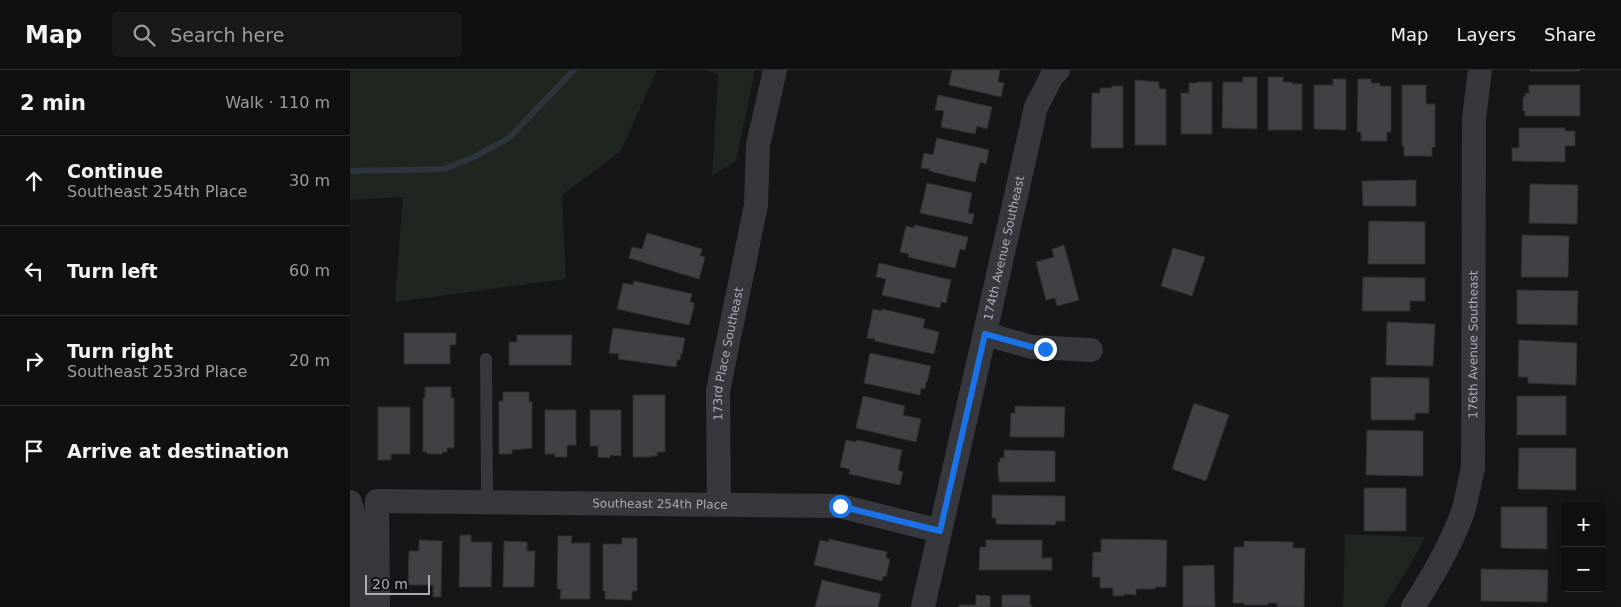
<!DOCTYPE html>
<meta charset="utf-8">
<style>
:root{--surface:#101012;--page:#19191b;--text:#f1f3f6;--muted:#9c9d9f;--line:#303032}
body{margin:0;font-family:"DejaVu Sans",sans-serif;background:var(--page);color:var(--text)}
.controls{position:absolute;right:15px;bottom:15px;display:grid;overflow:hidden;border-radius:5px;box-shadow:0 5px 20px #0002}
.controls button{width:45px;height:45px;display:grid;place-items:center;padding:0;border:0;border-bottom:1px solid var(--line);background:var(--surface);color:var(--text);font:25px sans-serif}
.scale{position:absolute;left:15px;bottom:12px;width:65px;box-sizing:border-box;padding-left:5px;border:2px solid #a8adb8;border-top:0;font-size:14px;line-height:18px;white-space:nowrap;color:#a8adb8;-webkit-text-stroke:4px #111113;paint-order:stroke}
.stop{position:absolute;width:15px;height:15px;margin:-11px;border:4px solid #1a73e8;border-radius:50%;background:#fff}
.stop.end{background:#1a73e8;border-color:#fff;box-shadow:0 1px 5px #0008}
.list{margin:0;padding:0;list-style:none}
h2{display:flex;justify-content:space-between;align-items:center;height:65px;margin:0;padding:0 20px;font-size:21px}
h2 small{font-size:16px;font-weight:400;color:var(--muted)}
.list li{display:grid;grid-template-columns:32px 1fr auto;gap:15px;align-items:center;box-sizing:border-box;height:90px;padding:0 20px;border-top:1px solid var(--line)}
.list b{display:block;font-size:19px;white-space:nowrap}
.list p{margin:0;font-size:16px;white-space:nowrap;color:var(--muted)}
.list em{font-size:16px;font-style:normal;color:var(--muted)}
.icon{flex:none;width:28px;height:28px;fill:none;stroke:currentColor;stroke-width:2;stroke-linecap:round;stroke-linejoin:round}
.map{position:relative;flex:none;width:1271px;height:537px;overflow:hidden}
header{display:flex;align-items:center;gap:30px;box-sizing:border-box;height:70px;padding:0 25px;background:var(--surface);border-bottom:1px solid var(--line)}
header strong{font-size:24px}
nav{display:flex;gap:28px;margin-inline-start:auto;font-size:18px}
.search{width:350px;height:45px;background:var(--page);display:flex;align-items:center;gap:12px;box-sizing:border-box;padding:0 18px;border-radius:5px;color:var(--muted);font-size:19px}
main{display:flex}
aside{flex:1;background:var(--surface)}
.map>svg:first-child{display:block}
</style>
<header>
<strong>Map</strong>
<div class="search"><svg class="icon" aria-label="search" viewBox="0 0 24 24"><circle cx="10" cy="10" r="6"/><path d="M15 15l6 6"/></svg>Search here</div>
<nav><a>Map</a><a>Layers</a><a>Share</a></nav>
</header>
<main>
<aside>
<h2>2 min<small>Walk · 110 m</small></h2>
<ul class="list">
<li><svg class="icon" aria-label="ahead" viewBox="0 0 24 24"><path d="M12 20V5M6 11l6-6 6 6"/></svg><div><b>Continue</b><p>Southeast 254th Place</p></div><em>30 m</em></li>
<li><svg class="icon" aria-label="left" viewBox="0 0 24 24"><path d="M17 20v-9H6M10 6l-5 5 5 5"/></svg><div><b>Turn left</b></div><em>60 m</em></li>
<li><svg class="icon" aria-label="right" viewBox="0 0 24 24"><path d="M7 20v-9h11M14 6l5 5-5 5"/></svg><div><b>Turn right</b><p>Southeast 253rd Place</p></div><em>20 m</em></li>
<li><svg class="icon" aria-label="arrive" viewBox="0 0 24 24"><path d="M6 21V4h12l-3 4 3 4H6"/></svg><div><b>Arrive at destination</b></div></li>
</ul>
</aside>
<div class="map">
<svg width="1271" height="537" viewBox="0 0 1271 537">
<rect width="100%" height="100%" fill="#161618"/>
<!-- green -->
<path fill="#1e261f" d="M0 0H307L271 81 212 125 216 209 45 232 53 127 0 130Z
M357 0H405L386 91 362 106 368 4Z
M995 464 1075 467 1059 497 1034 537H993Z"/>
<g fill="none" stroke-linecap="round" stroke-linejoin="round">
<!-- stream -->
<path stroke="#2c353c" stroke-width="6" d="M0 101 94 99 124 87 159 68 224 0"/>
</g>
<!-- building -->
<path fill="#404145" stroke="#303034" d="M602 0H650L648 12 654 13 651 27 599 15Z
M1180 0H1230V1H1180Z
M893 7H907V59L872 58 873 12H893Z
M918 7H933V12H942V14H952V60H918Z
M983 9H996V60L964 59V15H983Z
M1008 9H1021V13H1030V16H1041V62H1037V71H1011V62H1007Z
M785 10 809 12V19H816V75H785Z
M847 12H862V64H831V23H839V13H847Z
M1052 15H1076V34H1085V77H1082V86H1054V76H1052Z
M1179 15H1230V46H1175V41H1173V27H1175L1176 23H1179Z
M762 16H773V78H741L742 23H750V18H762Z
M588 25 642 37 637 59 627 56 625 64 591 57 594 41 585 40Z
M1169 58H1215V61H1225V76H1215V92L1162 91V78H1169Z
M587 68 639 80 636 94 630 92 625 112 579 101 580 99 571 98 574 83 583 85Z
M1066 110V136H1013L1012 111Z
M577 113 622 123 618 143 624 144 622 154 570 143Z
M1180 114 1228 115 1227 154 1179 153Z
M1019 151 1075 152V194H1018Z
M565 155 618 167 615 180 610 179 605 198 558 187 559 184 550 182 556 156 564 158Z
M297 163 352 179 350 186 355 187 349 209 279 188 282 177 292 179Z
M1172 165 1219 166 1218 207H1171Z
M714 175 729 230 707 236 705 228 696 230 686 192 704 187 702 179Z
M823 178 855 187 842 226 811 216Z
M529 193 601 210 596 233 591 232 590 238 532 225 536 209 526 207Z
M1013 207 1075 208V231H1060V241H1012Z
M284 211 342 224 340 232 344 233V237L339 255 267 239 273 213 283 215Z
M1167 220 1228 221 1227 255 1167 254Z
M523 239 532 241V239L575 249 573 258 589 262 584 284 525 271V269L517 268Z
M1037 252 1085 254 1083 296 1036 295Z
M263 258 335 268 332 284 331 283 330 290H327L326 297 268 289 269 284 259 283Z
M54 263H106V275H100V294H54Z
M167 265H222L221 295H159V272H167Z
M1169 270 1227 273 1226 315 1178 313V307H1168Z
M520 283 581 296 577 312H576L575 319 571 318 570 325 514 313Z
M1021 307 1079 308V343H1065V350H1021Z
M75 317H101V328H104V378H97V382H92V384H77V382H73V328H75Z
M153 322H179V332H182V378L162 380V384H149V331H153Z
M283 325H315V382H307V386H301V387H283Z
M513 326 555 336 553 345 571 349 566 372 506 358Z
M1167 326H1216V365H1167Z
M844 333 879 345 856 411 822 399Z
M665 336 715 337 714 367H660L661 343H665Z
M28 337H60V384H41V390H28Z
M195 340H226V375H217V387H205V384H195Z
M240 340H271V386L260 385V388L248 387V376H240Z
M1017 360 1073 361V406L1016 405Z
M496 370 506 372 507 370 552 380 548 400 553 402 550 415 499 404 500 399 490 397Z
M1169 378H1226V420L1168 419Z
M654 380 705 381V412H649V407H648V392H650V388H654Z
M1014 418H1056V461H1014Z
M642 425 715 426V451H706L705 455 646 454V448H642Z
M1151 437H1197V479L1151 478Z
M110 465H121V472H142L141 517H109Z
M208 466H222L221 473H240V529H210L211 519H207Z
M272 468H287V521H282V530L255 529V521H253V474H272Z
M479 469 537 482 536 488 540 489 536 507 533 506 532 511 464 495 470 470 479 472Z
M751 469 817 470 816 517H805V519H786V525L774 524V526H763V518H750V507H742L743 482H751Z
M69 470 92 471 91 527H83V515H58L59 481H69Z
M636 470H692V488H702V500H629L630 477H636Z
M154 471 177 472V481H185L184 517H153Z
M894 471 943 472V478H955L954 537H927V533H918V535H894V533H883L884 477H894Z
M864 495 865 537H833V496Z
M1131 499 1198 500 1197 532 1131 531Z
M472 510 531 524 528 537H465Z
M626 525 640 526V537H609V535H626Z
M652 525H680V535H682V537H652Z"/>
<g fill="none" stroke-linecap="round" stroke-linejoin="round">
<!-- lane -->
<path stroke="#37383d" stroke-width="12" d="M136 289 137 432"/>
<!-- street -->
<g stroke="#37383d" stroke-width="24">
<path d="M635 264 682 277 741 280"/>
<path d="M0 432 5 448 4 537"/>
<path id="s1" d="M369 435 368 321 406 135 408 75 425 0"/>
<path id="s2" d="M28 537 27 431 490 436 590 461"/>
<path id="s3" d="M573 537 686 37 702 6 708 0"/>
<path id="s4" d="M1063 537C1082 507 1100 477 1112 444 1117 430 1119 413 1123 398L1124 49 1130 0"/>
</g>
</g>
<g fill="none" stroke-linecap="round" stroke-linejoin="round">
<!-- route -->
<path stroke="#1a73e8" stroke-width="6" d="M490 436 590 461 635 264 682 277 695 279"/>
</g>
<g text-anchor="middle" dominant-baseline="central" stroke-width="4.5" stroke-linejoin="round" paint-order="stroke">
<!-- street labels -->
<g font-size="12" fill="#a8adb8" stroke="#111113">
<text stroke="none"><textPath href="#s3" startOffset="368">174th Avenue Southeast</textPath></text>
<text stroke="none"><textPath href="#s4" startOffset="276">176th Avenue Southeast</textPath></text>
<text stroke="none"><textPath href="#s1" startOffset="152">173rd Place Southeast</textPath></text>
<text stroke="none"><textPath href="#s2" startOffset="389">Southeast 254th Place</textPath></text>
</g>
</g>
</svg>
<div class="controls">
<button>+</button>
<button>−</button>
</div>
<div class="scale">20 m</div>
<div class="stop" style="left:490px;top:436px"></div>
<div class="stop end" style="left:695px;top:279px"></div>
</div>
</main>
